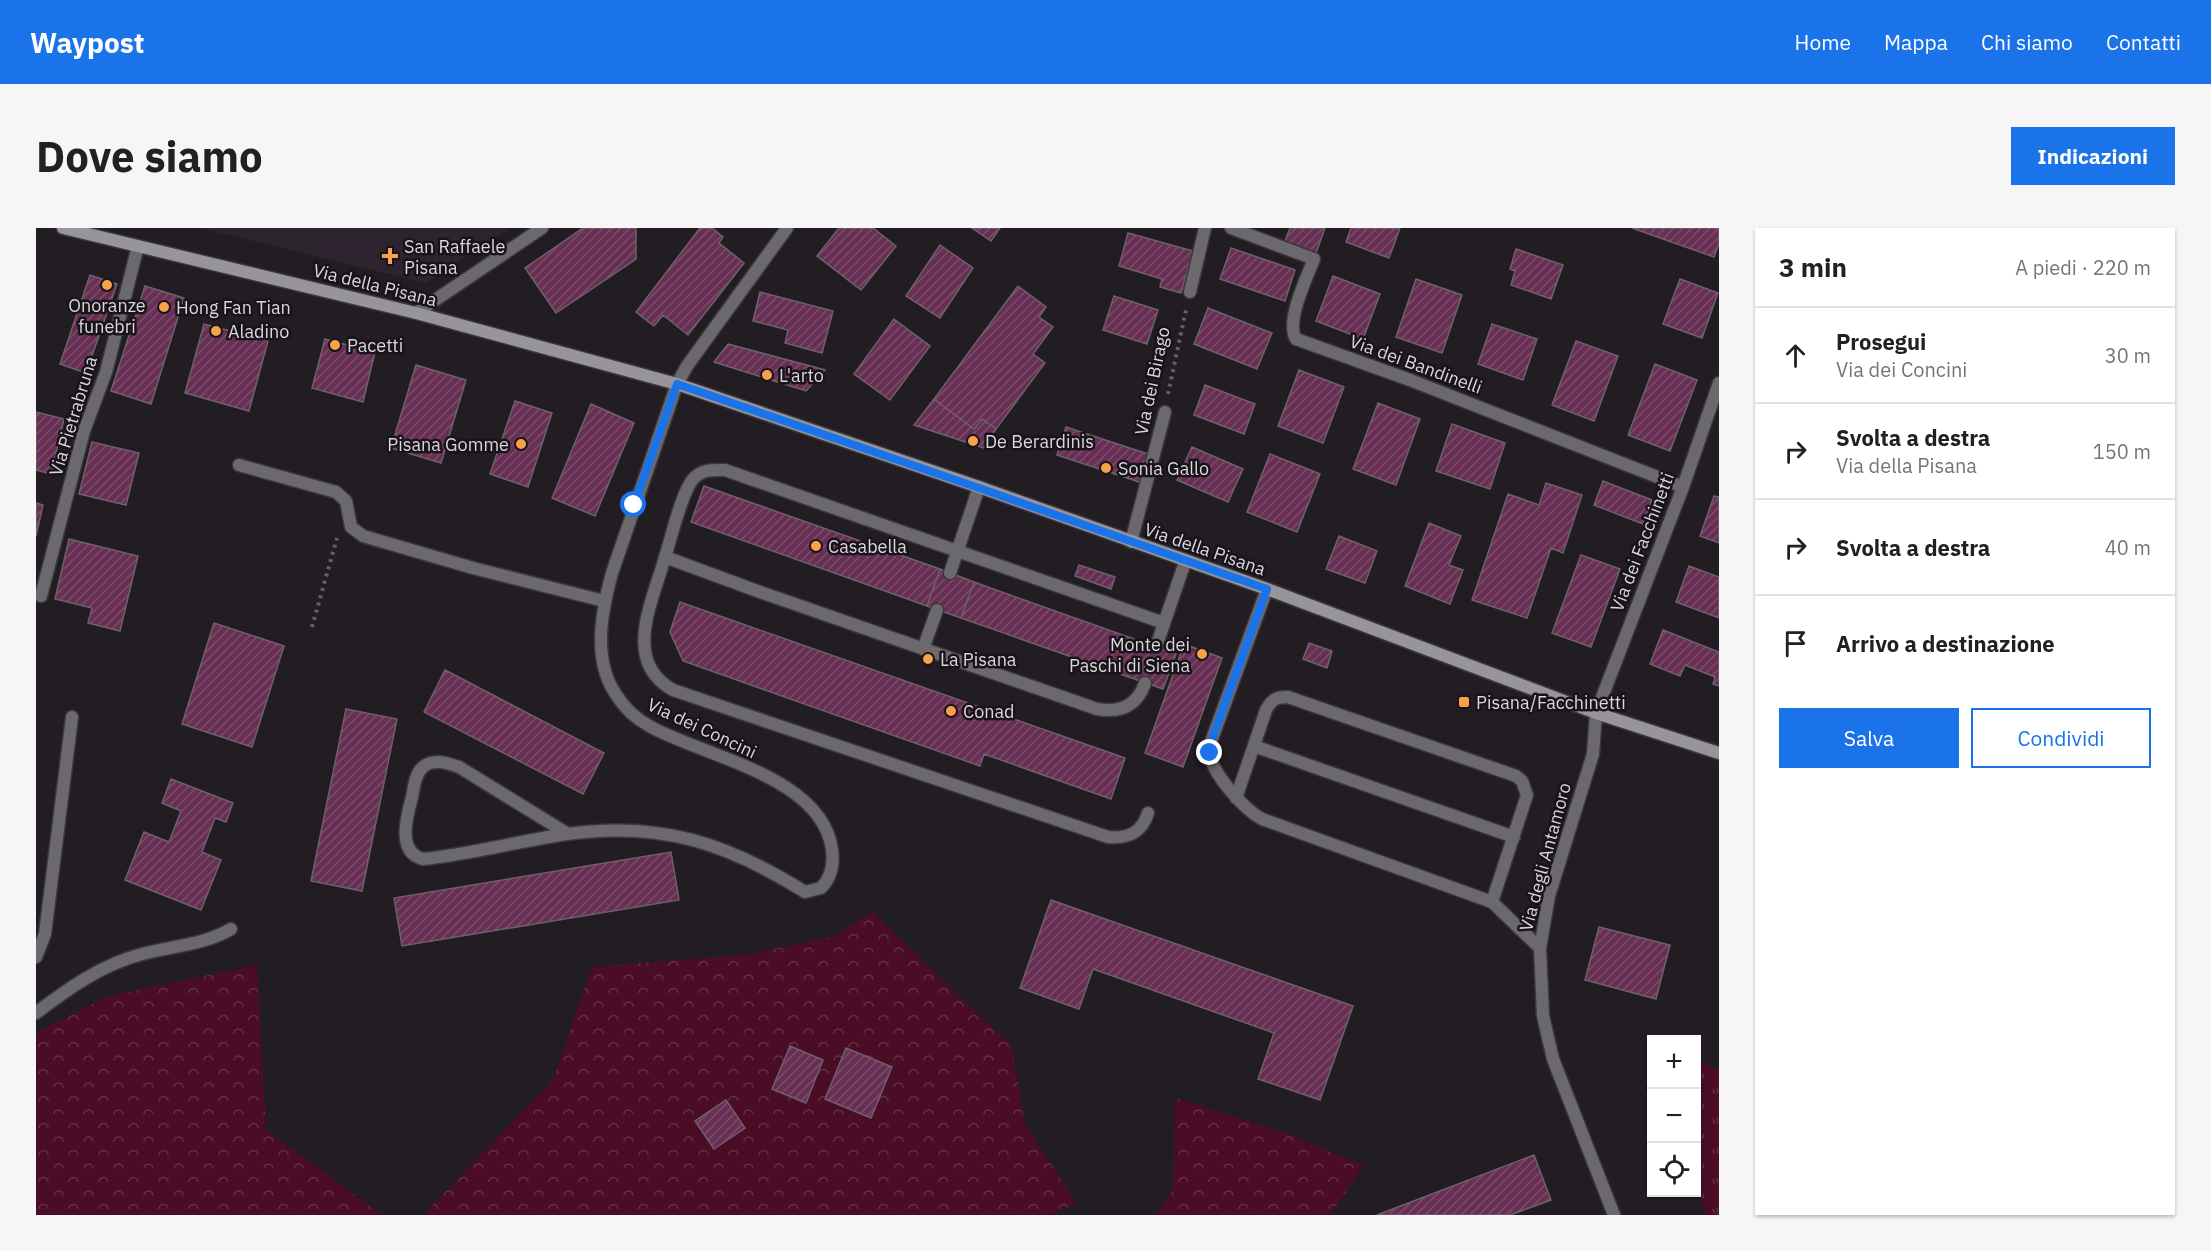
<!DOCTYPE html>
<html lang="it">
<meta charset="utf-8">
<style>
:root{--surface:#fff;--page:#f6f6f6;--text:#202124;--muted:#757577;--line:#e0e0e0;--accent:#1a73e8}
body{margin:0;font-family:"IBM Plex Sans",sans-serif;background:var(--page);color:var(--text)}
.controls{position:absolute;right:18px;bottom:18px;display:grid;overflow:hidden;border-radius:0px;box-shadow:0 2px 4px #0004}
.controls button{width:54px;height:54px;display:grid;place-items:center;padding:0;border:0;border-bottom:2px solid var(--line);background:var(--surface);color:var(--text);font:30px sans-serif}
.stop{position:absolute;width:18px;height:18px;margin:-14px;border:4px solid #1a73e8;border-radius:50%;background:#fff}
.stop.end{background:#1a73e8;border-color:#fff;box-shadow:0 2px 6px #0008}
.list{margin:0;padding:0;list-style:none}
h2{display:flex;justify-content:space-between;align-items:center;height:78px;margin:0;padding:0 24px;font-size:26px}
h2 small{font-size:20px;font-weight:400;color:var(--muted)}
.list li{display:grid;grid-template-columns:39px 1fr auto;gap:18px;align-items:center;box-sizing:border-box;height:96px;padding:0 24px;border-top:2px solid var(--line)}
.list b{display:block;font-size:22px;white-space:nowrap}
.list p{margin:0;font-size:20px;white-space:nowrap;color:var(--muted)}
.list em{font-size:20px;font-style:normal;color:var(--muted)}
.actions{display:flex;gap:12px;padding:18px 24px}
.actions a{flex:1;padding:14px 0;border:2px solid var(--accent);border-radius:0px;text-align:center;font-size:21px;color:var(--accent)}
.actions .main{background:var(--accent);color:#fff}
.icon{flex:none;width:33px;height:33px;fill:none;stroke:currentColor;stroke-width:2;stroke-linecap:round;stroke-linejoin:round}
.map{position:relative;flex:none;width:1683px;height:987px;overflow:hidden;border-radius:0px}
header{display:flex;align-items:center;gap:36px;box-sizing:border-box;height:84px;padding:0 30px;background:var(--accent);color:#fff}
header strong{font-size:28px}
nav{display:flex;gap:33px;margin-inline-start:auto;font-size:21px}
.intro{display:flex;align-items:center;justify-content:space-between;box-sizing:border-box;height:144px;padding:0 36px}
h1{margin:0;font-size:42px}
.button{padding:15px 27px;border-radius:0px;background:var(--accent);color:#fff;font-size:21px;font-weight:700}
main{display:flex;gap:36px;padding:0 36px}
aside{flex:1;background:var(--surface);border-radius:0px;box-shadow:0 2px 4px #0004}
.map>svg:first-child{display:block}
</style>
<header>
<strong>Waypost</strong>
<nav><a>Home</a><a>Mappa</a><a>Chi siamo</a><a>Contatti</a></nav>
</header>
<div class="intro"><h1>Dove siamo</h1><a class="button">Indicazioni</a></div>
<main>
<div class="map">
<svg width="1683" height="987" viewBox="0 0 1683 987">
<defs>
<pattern id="grass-tufts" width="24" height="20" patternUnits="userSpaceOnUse" patternTransform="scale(1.5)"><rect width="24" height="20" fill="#4a0d25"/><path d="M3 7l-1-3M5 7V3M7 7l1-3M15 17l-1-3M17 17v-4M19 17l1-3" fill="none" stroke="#643044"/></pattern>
<pattern id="forest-crowns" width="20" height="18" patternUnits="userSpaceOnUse" patternTransform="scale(1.5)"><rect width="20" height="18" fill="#4a0d25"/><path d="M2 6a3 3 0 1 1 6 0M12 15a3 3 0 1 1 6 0" fill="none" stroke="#643044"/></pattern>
<pattern id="building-hatch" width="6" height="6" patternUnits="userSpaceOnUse" patternTransform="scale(1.5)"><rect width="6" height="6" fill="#672f53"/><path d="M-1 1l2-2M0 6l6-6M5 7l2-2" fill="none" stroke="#7c4c6b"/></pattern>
</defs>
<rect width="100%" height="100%" fill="#221c23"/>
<!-- built -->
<path fill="#2e2430" d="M163 0H474L390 55Z"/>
<!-- grass -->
<path fill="url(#grass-tufts)" d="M1660 833 1683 842V987H1670L1660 950Z"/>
<!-- forest -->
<path fill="url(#forest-crowns)" d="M836 684 976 819 989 896 1041 975 1015 987H387L517 852 556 739 707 727 796 709Z
M221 737 230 902 347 987H0V805L72 768Z
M1139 870 1256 907 1328 938 1294 987H1121L1137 960Z"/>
<!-- building -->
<path fill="url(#building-hatch)" stroke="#6d6268" stroke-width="1.5" d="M547 0H600V31L520 85 489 40Z
M664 0H676L687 9 683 15 708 35 652 107 627 87 618 98 600 84Z
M803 0H837L860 18 825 62 781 28Z
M936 0H964L955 13Z
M1254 0H1289L1280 25 1249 13Z
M1315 0H1364L1353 30 1310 14Z
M1596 0H1683V15L1678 29Z
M1092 5 1157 23 1145 65 1124 59 1126 51 1083 38Z
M904 17 937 40 904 90 870 68Z
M1195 20 1259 42 1249 73 1184 51Z
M1480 21 1527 37 1515 71 1475 57 1479 43 1474 41Z
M54 47 81 56 50 145 24 136Z
M1297 48 1344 66 1327 111 1280 93Z
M1380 51 1426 67 1406 125 1360 109Z
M1644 51 1682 65 1666 110 1627 96Z
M109 58 148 70 115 176 75 163Z
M982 58 1010 79 1003 89 1017 99 997 126 1009 135 960 201 946 191 938 201 898 171Z
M724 64 797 83 786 125 749 115 752 102 717 93Z
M1078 68 1122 82 1111 116 1067 102Z
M1172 80 1236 105 1221 141 1158 116Z
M858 91 894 118 854 172 818 146Z
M168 96 232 113 213 183 149 165Z
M1456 96 1501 111 1487 152 1442 136Z
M289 111 339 124 327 174 276 160Z
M1540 113 1582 128 1558 193 1516 177Z
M692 116 789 142 770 163 678 134Z
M1619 136 1661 152 1634 223 1592 207Z
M380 137 430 152 405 235 355 220Z
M1263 142 1308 159 1287 215 1242 198Z
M1169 157 1219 176 1208 206 1158 187Z
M898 171 938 201 946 191 960 201 948 220 878 197Z
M479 173 516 185 492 259 454 246Z
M1342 175 1384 191 1360 257 1317 241Z
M555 176 598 195 559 288 516 270Z
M0 184 28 191 15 246 0 242Z
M1416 196 1469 215 1454 261 1400 243Z
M1030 199 1112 226 1103 254 1021 227Z
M56 214 103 225 90 277 43 266Z
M1156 219 1207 241 1192 274 1141 252Z
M1234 226 1284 246 1261 304 1211 284Z
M1567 253 1616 272 1607 296 1558 277Z
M1510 255 1546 267 1527 325 1515 320 1491 390 1436 372 1472 266 1503 277Z
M668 258 904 341 891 378 655 294Z
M1678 268 1683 269V315L1664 308Z
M0 275 7 277 0 308Z
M1393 295 1425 308 1413 337 1427 342 1414 376 1369 358Z
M1303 308 1341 323 1329 355 1290 341Z
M33 311 102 328 84 403 52 395 56 380 19 371Z
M1545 327 1584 341 1555 419 1516 405Z
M1043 337 1079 349 1075 361 1039 348Z
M1653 338 1683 349V390L1640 374Z
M904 341 938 354 925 390 891 378Z
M938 354 1140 426 1127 461 925 390Z
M644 374 1089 530 1075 571 948 526 944 538 647 433 634 404Z
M178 395 248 418 216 519 146 496Z
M1627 402 1683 424V458L1677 456 1679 449 1649 437 1644 448 1614 436Z
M1273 415 1296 423 1291 440 1267 431Z
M1148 416 1186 430 1147 539 1109 525Z
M409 442 568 525 547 566 388 484Z
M310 481 361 491 326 663 275 653Z
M135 551 197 575 190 594 179 590 166 624 185 632 165 682 89 652 108 604 133 614 145 583 126 575Z
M635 624 643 672 366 718 358 670Z
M1015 672 1317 778 1284 872 1222 851 1238 805 1057 741 1043 781 984 760Z
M1563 699 1634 717 1620 771 1549 752Z
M754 818 787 832 770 875 736 861Z
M810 820 856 839 835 890 789 871Z
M690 872 709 900 678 921 659 893Z
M1498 927 1515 972 1474 987H1341Z"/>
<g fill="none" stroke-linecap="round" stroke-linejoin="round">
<!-- service casing -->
<g stroke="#3c363d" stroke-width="15">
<path id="service" d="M203 237 300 264 310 273 315 299 327 308 437 340 568 373
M629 329C617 373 585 433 637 462L1072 609C1093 611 1106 604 1112 585
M914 345 943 259
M5 368 48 203 70 144 102 18
M1120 419 1149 334
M887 421 901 382
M1109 455C1101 478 1084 485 1061 481L724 364 629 329C635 311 646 262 658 250 667 241 678 242 689 242L1128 395
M1218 518 1478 609
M1200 570 1230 482C1236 471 1240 469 1252 469L1480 548 1486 553 1491 567 1456 674 1226 591C1209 582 1176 546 1174 526 1173 521 1175 516 1176 511L1231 361
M532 606 423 539C412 535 397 530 387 539 379 546 378 559 376 569 371 588 360 624 387 631 436 626 483 613 531 606 624 593 691 615 769 664
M1456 674 1504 720
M0 785C33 760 65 737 106 726 136 718 168 717 195 701"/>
</g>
<!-- minor casing -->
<g stroke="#3c363d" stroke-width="15">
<path id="minor" d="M751 0 651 138 641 156 576 345C566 382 556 430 579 465 588 480 600 491 615 499 670 529 787 549 796 622 798 637 795 650 785 660L769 664
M1195 0 1278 31C1271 49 1249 94 1260 111L1374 152 1647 259
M1154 64 1169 0
M380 85 506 0
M1095 314 1129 184
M0 729 9 706 36 489
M1578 987 1517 831 1507 788 1504 720 1513 668 1557 526 1560 485 1647 259 1683 155"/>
</g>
<!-- secondary casing -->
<g stroke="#3c363d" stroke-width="15">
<path id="secondary" d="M27 0 380 85 641 156 943 259 1231 361 1560 485 1683 525"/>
</g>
<!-- path -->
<path stroke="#666066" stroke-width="4" stroke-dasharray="3 4.5" stroke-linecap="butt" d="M1132 166 1150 82
M276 399 301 310"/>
<!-- service -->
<use href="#service" stroke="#6b696e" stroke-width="12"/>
<!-- minor -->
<use href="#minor" stroke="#6b696e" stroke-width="12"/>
<!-- secondary -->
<use href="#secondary" stroke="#97949b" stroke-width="12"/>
</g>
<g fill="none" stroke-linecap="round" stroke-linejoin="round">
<!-- route -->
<path stroke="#1a73e8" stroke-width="8" d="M598 277 641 156 943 260 1231 361 1176 511 1174 525"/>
</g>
<!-- markers -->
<g fill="#f8a14a" stroke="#19131a" stroke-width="2">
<path d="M351 19h6v6h6v6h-6v6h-6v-6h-6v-6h6z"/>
<circle cx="71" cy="57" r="6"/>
<circle cx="128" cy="79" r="6"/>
<circle cx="180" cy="103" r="6"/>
<circle cx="299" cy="117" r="6"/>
<circle cx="731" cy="147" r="6"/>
<circle cx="937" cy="213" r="6"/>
<circle cx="485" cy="216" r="6"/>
<circle cx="1070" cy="240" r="6"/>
<circle cx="780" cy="318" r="6"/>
<circle cx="1166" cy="426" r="6"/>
<circle cx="892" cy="431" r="6"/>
<rect x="1422" y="468" width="12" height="12" rx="3"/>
<circle cx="915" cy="483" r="6"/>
</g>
<g text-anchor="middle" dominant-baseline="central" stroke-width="5" stroke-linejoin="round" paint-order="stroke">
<!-- poi labels -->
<g font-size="18" fill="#dcd7dc" stroke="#19131a" text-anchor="start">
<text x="368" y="18">San Raffaele<tspan x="368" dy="21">Pisana</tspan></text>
<text x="71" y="77" text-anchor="middle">Onoranze<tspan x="71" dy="21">funebri</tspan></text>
<text x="140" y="79">Hong Fan Tian</text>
<text x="192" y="103">Aladino</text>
<text x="311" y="117">Pacetti</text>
<text x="743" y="147">L'arto</text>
<text x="949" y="213">De Berardinis</text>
<text x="473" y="216" text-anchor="end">Pisana Gomme</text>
<text x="1082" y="240">Sonia Gallo</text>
<text x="792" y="318">Casabella</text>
<text x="1154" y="416" text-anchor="end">Monte dei<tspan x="1154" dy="21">Paschi di Siena</tspan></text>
<text x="904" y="431">La Pisana</text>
<text x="1440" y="474">Pisana/Facchinetti</text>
<text x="927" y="483">Conad</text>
</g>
<!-- street labels -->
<g font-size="18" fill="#dcd7dc" stroke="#19131a">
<text transform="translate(339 57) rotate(14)">Via della Pisana</text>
<text transform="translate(1380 136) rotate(20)">Via dei Bandinelli</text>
<text transform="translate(1116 153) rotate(-78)">Via dei Birago</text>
<text transform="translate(37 188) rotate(-73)">Via Pietrabruna</text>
<text transform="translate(1606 314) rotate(-69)">Via dei Facchinetti</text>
<text transform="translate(1169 321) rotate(19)">Via della Pisana</text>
<text transform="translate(666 500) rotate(25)">Via dei Concini</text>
<text transform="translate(1509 629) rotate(-75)">Via degli Antamoro</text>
</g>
</g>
</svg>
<div class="controls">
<button>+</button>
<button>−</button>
<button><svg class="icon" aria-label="locate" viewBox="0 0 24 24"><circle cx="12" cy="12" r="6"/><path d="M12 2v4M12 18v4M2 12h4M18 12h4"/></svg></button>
</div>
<div class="stop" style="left:598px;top:277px"></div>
<div class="stop end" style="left:1174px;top:525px"></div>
</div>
<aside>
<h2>3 min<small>A piedi · 220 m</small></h2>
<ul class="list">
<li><svg class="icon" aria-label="ahead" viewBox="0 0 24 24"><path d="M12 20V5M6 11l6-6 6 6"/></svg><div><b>Prosegui</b><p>Via dei Concini</p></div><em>30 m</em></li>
<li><svg class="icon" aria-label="right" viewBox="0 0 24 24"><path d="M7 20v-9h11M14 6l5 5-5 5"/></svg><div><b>Svolta a destra</b><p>Via della Pisana</p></div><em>150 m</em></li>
<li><svg class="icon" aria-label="right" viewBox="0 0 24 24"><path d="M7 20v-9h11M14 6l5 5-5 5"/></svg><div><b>Svolta a destra</b></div><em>40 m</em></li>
<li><svg class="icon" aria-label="arrive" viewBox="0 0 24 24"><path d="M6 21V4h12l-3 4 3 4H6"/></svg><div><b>Arrivo a destinazione</b></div></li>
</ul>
<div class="actions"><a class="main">Salva</a><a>Condividi</a></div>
</aside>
</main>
